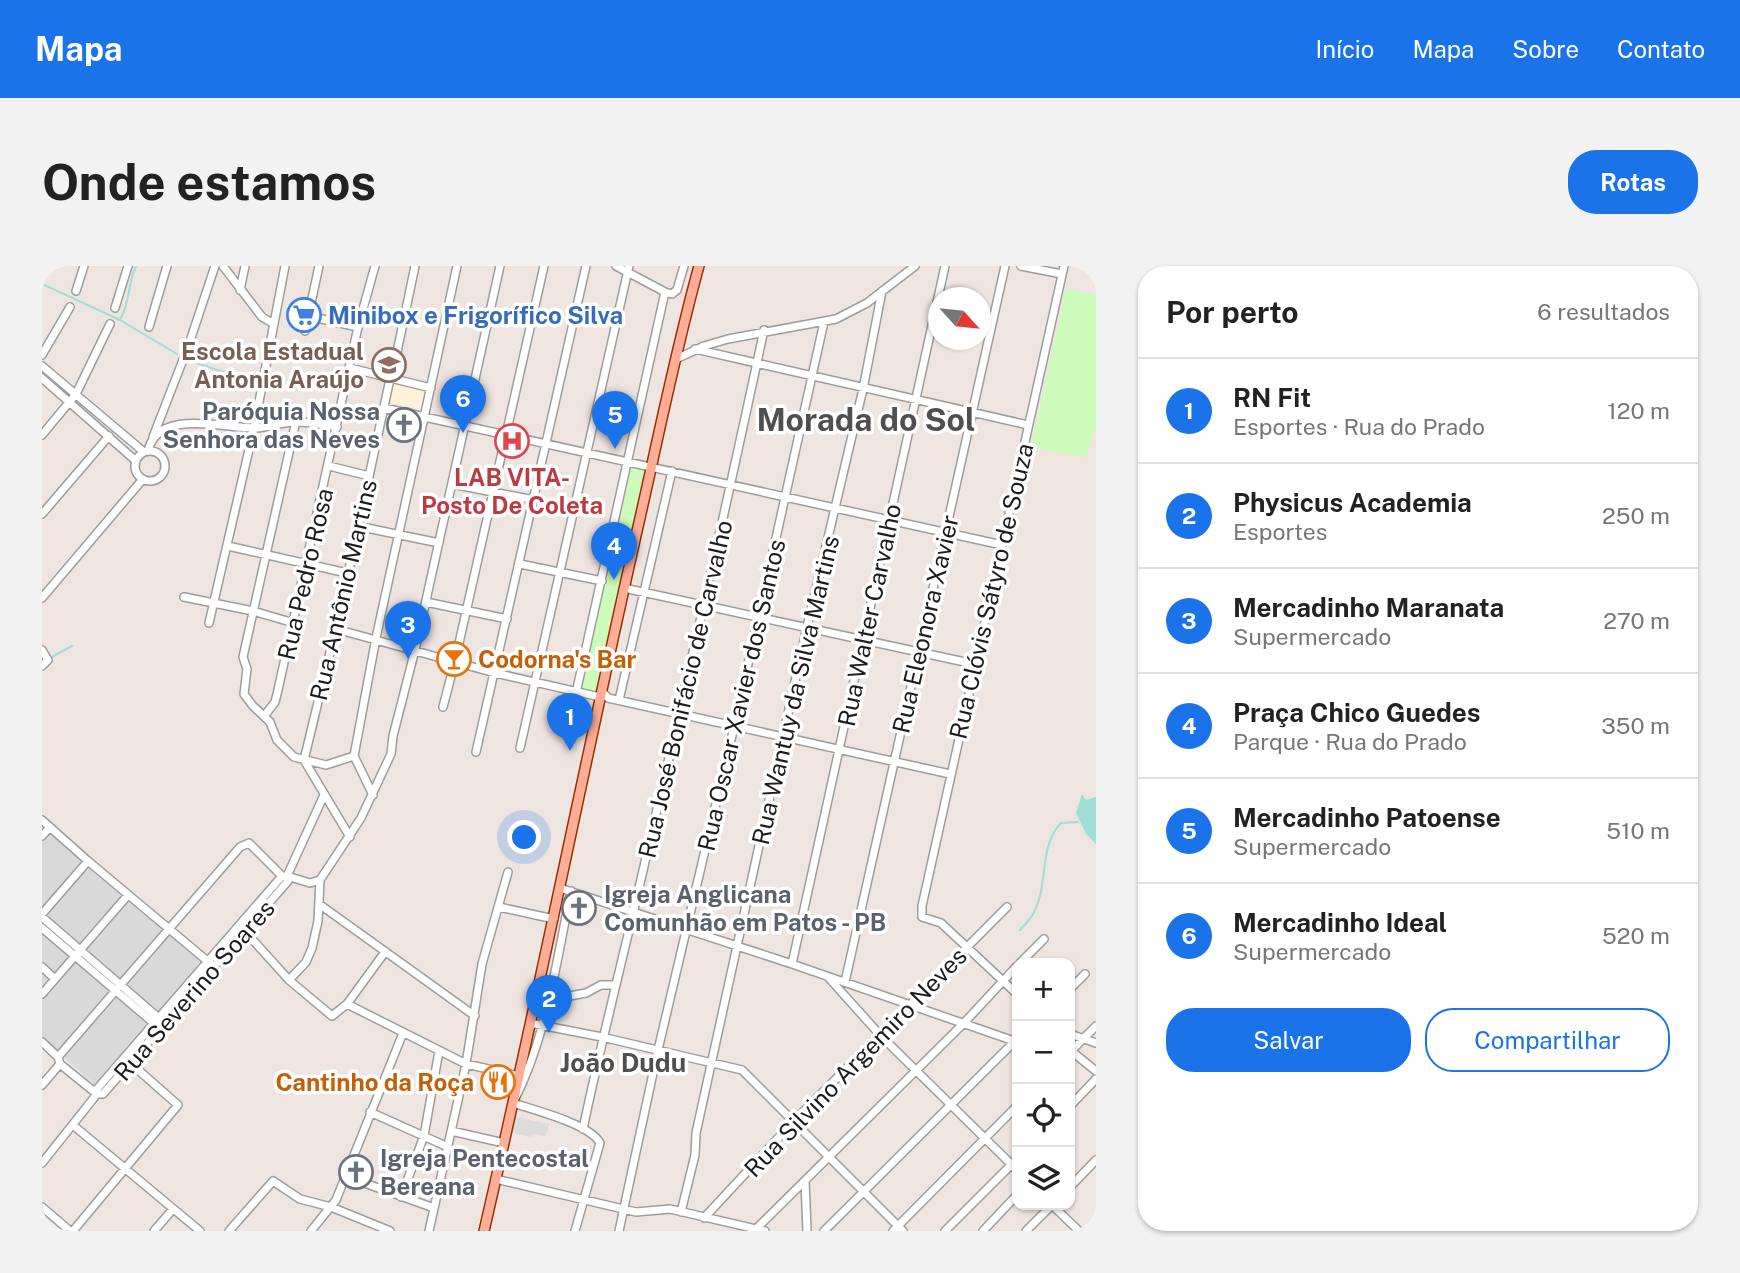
<!DOCTYPE html>
<html lang="pt">
<meta charset="utf-8">
<style>
:root{--surface:#fff;--page:#f2f2f2;--text:#222;--muted:#767676;--line:#e0e0e0;--accent:#1a73e8}
body{margin:0;font-family:"Public Sans",sans-serif;background:var(--page);color:var(--text)}
.controls{position:absolute;right:21px;bottom:21px;display:grid;overflow:hidden;border-radius:14px;box-shadow:0 2px 5px #0004}
.controls button{width:63px;height:63px;display:grid;place-items:center;padding:0;border:0;border-bottom:2px solid var(--line);background:var(--surface);color:var(--text);font:35px sans-serif}
.compass{position:absolute;left:886px;top:21px;width:63px;height:63px;border-radius:50%;background:var(--surface);box-shadow:0 2px 5px #0004;rotate:117deg}
.you{position:absolute;left:483px;top:572px;width:24px;height:24px;margin:-18px;border:5px solid #fff;border-radius:50%;background:#1a73e8;box-shadow:0 0 0 10px #1a73e833}
.badge{display:grid;place-items:center;width:46px;height:46px;border-radius:50%;background:var(--accent);color:#fff;font-size:23px;font-weight:700}
.pin{position:absolute;translate:-50% -58px;filter:drop-shadow(0 2px 4px #0008)}
.pin::after{content:'';position:absolute;top:37px;width:24px;height:21px;background:inherit;clip-path:polygon(0 0,100% 0,50% 100%)}
.list{margin:0;padding:0;list-style:none}
h2{display:flex;justify-content:space-between;align-items:center;height:91px;margin:0;padding:0 28px;font-size:30px}
h2 small{font-size:23px;font-weight:400;color:var(--muted)}
.list li{display:grid;grid-template-columns:46px 1fr auto;gap:21px;align-items:center;box-sizing:border-box;height:105px;padding:0 28px;border-top:2px solid var(--line)}
.list b{display:block;font-size:26px;white-space:nowrap}
.list p{margin:0;font-size:23px;white-space:nowrap;color:var(--muted)}
.list em{font-size:23px;font-style:normal;color:var(--muted)}
.actions{display:flex;gap:14px;padding:21px 28px}
.actions a{flex:1;padding:16px 0;border:2px solid var(--accent);border-radius:28px;text-align:center;font-size:24px;color:var(--accent)}
.actions .main{background:var(--accent);color:#fff}
.icon{flex:none;width:38px;height:38px;fill:none;stroke:currentColor;stroke-width:2;stroke-linecap:round;stroke-linejoin:round}
.map{position:relative;flex:none;width:1054px;height:965px;overflow:hidden;border-radius:28px}
header{display:flex;align-items:center;gap:42px;box-sizing:border-box;height:98px;padding:0 35px;background:var(--accent);color:#fff}
header strong{font-size:33px}
nav{display:flex;gap:38px;margin-inline-start:auto;font-size:24px}
.intro{display:flex;align-items:center;justify-content:space-between;box-sizing:border-box;height:168px;padding:0 42px}
h1{margin:0;font-size:49px}
.button{padding:18px 32px;border-radius:28px;background:var(--accent);color:#fff;font-size:24px;font-weight:700}
main{display:flex;gap:42px;padding:0 42px}
aside{flex:1;background:var(--surface);border-radius:28px;box-shadow:0 2px 5px #0004}
.map>svg:first-child{display:block}
</style>
<header>
<strong>Mapa</strong>
<nav><a>Início</a><a>Mapa</a><a>Sobre</a><a>Contato</a></nav>
</header>
<div class="intro"><h1>Onde estamos</h1><a class="button">Rotas</a></div>
<main>
<div class="map">
<svg width="1054" height="965" viewBox="0 0 1054 965">
<rect width="100%" height="100%" fill="#eee5e1"/>
<!-- residential -->
<path fill="#dad9d9" d="M0 556 174 702 64 828 0 773Z"/>
<!-- education -->
<path fill="#fff2d9" d="M336 87 363 93 358 112 332 106Z
M352 115 386 123 380 144 347 136Z"/>
<!-- religious -->
<path fill="#cacaca" d="M351 148 373 155 374 152 378 153 374 169 356 162 355 164 347 163Z"/>
<!-- park -->
<path fill="#ccfbbb" d="M1024 23 1054 29V160L1044 191 989 182Z
M590 200 606 204 555 427 539 423Z"/>
<!-- parking -->
<path fill="#dcdcdc" d="M473 851 507 858 504 870 491 868 490 871 469 867Z"/>
<!-- water -->
<path fill="#a0ded7" d="M1040 528 1044 534 1054 531V578L1044 568 1034 547Z"/>
<g fill="none" stroke-linecap="round" stroke-linejoin="round">
<!-- stream -->
<path stroke="#a0ded7" stroke-width="2" d="M0 18 78 54 135 88
M79 52C88 35 86 17 94 0
M149 95 205 114
M10 391 30 380
M978 664C983 658 989 653 992 646 1007 618 996 581 1019 557L1036 556"/>
<!-- minor casing -->
<g stroke="#9d9d9d" stroke-width="10">
<path id="minor" d="M181 0 220 51 232 58
M574 0 623 26 630 28 635 24 642 0
M979 0 1020 8
M198 24 203 0
M34 25 42 0
M73 42 86 0
M266 50 316 61
M107 61 125 0
M263 65 277 0
M653 83 986 159
M355 86 373 0
M0 89 28 41
M634 93 662 80 686 73 794 53 825 37 873 0
M0 100 102 186
M308 102 389 122
M0 112 94 195
M342 142 960 279
M254 155 201 391 205 403 202 428 211 440 228 456 235 474 252 491 284 499 312 490
M0 169 34 128 68 58
M111 171 146 81 173 0
M93 200a15 15 0 1 1 30 0a15 15 0 1 1-30 0Z
M106 185C116 141 185 163 214 162 226 161 239 157 251 156 265 155 281 159 295 161
M287 200 327 210
M410 218 492 234
M0 248 67 170
M315 260 397 277
M186 280 305 307
M478 298 560 315
M582 322 932 398
M142 331 211 345 252 357
M0 332 101 213
M384 336 465 353
M167 357 212 162 243 0
M294 363 453 407 558 431
M0 384 6 394 0 400
M560 425 566 432 908 508
M534 427 623 26
M577 434 630 205
M401 441 413 395 502 0
M223 449 233 436 236 424 316 61 333 0
M478 482 587 0
M434 486 544 0
M312 490 334 372 415 0
M312 490 331 529
M0 554 46 595 169 698
M0 570 8 561
M308 571 262 494 298 345 348 113
M278 614 268 617 245 610 282 529
M518 622 750 698 975 776
M529 625C514 697 505 771 471 837 492 844 548 858 558 877L533 965
M277 638 433 750
M457 641 512 653
M0 648 46 595
M0 651 119 754
M0 662 114 759
M197 669 209 672 247 714 290 750 305 738 343 686
M978 697 1002 673
M750 698 903 0
M0 701 13 713
M786 711 839 770 975 904
M247 714 264 696 270 682 276 655 278 614 319 552 349 488 351 470 373 384 458 0
M803 716 963 0
M1028 723 1043 708
M0 728 86 629
M975 728 899 657 880 651V640L1022 0
M305 738 424 798 477 810
M508 746 517 732 544 727 559 719H573
M488 757 560 771 700 804 861 965
M1028 768 1054 777
M0 776 16 791 18 798 55 828
M1028 784 1054 805
M1028 786 1054 760
M16 791 198 581 207 577 240 610 246 611V615L61 828H55
M0 819 18 798
M1028 840 1054 813
M328 846 406 881
M32 860 158 965
M541 863C561 767 586 673 607 578 647 407 685 236 722 64
M409 865 462 877
M0 897 55 828V823L240 610
M303 910 392 942
M454 913 594 946 628 943 723 965
M763 915 765 965
M1028 921 1054 894
M359 931 382 870 397 785
M1010 939 1037 965
M0 941 28 965
M639 946 653 889 654 867 765 361 821 123 840 25
M662 952 752 855 965 641
M714 963 921 758 975 700
M31 965 136 839 86 795
M112 965 131 943
M187 965 231 915 258 933 289 941 348 965
M269 965 294 934 361 767
M387 965 424 798 440 698 466 606
M577 965 616 784 692 461 782 56
M782 965 973 775
M851 965 975 840
M903 965 975 893
M941 965 975 929
M984 965 1010 939"/>
</g>
<!-- major casing -->
<g stroke="#943100" stroke-width="12">
<path id="major" d="M442 965C497 728 544 489 598 252 617 168 634 83 657 0"/>
</g>
<!-- minor -->
<use href="#minor" stroke="#fff" stroke-width="7"/>
<!-- major -->
<use href="#major" stroke="#ffad96" stroke-width="9"/>
</g>
<!-- icons -->
<defs>
<g id="supermarket-ring" transform="scale(1.75)"><circle r="9.5" fill="#fff" stroke="#3f7fe0" stroke-width="1.5"/><path d="M-6-5.5h2.5l.6 2H6L4.5 2H-2.5L-4.4-4H-6ZM-1.5 3.2a1.3 1.3 0 1 0 .1 0ZM3 3.2a1.3 1.3 0 1 0 .1 0Z" fill="#3f7fe0"/></g>
<g id="school-ring" transform="scale(1.75)"><circle r="9.5" fill="#fff" stroke="#8d6e63" stroke-width="1.5"/><path d="M0-5L7-2L0 1L-7-2ZM-4 1L0 2.5L4 1V4Q0 6-4 4Z" fill="#8d6e63"/></g>
<g id="church-ring" transform="scale(1.75)"><circle r="9.5" fill="#fff" stroke="#6b7280" stroke-width="1.5"/><path d="M-1.2-6h2.4v3.5h3.3v2.4h-3.3V6h-2.4V-.1h-3.3v-2.4h3.3Z" fill="#6b7280"/></g>
<g id="hospital-ring" transform="scale(1.75)"><circle r="9.5" fill="#fff" stroke="#e0444e" stroke-width="1.5"/><path d="M-5-5h3v3.5h4V-5h3V5h-3V1.5h-4V5h-3Z" fill="#e0444e"/></g>
<g id="bar-ring" transform="scale(1.75)"><circle r="9.5" fill="#fff" stroke="#e8710a" stroke-width="1.5"/><path d="M-6-5H6L.8 .8V4.5H3.5V6h-7V4.5H-.8V.8Z" fill="#e8710a"/></g>
<g id="restaurant-ring" transform="scale(1.75)"><circle r="9.5" fill="#fff" stroke="#e8710a" stroke-width="1.5"/><path d="M-5-6h1v4h1v-4h1v4h1v-4h1v5L-1.5 .5V6h-2V.5L-5-1ZM5-6V6H3V1.5H1.5Q1.5-4 5-6Z" fill="#e8710a"/></g>
</defs>
<g fill-rule="evenodd">
<use href="#supermarket-ring" x="262" y="49"/>
<use href="#school-ring" x="347" y="99"/>
<use href="#church-ring" x="362" y="159"/>
<use href="#hospital-ring" x="470" y="175"/>
<use href="#bar-ring" x="412" y="393"/>
<use href="#church-ring" x="537" y="642"/>
<use href="#restaurant-ring" x="456" y="816"/>
<use href="#church-ring" x="314" y="906"/>
</g>
<g text-anchor="middle" dominant-baseline="central" stroke-width="7" stroke-linejoin="round" paint-order="stroke">
<!-- shop labels -->
<g font-size="24" font-weight="bold" fill="#366cbe" stroke="#fff" text-anchor="start">
<text x="286" y="49">Minibox e Frigorífico Silva</text>
</g>
<!-- education labels -->
<g font-size="24" font-weight="bold" fill="#785e54" stroke="#fff" text-anchor="end">
<text x="322" y="85">Escola Estadual<tspan x="322" dy="28">Antonia Araújo</tspan></text>
</g>
<!-- worship labels -->
<g font-size="24" font-weight="bold" fill="#5b616d" stroke="#fff" text-anchor="start">
<text x="338" y="145" text-anchor="end">Paróquia Nossa<tspan x="338" dy="28">Senhora das Neves</tspan></text>
<text x="562" y="628">Igreja Anglicana<tspan x="562" dy="28">Comunhão em Patos - PB</tspan></text>
<text x="338" y="892">Igreja Pentecostal<tspan x="338" dy="28">Bereana</tspan></text>
</g>
<!-- health labels -->
<g font-size="24" font-weight="bold" fill="#be3a42" stroke="#fff">
<text x="470" y="211">LAB VITA-<tspan x="470" dy="28">Posto De Coleta</tspan></text>
</g>
<!-- street labels -->
<g font-size="24" fill="#1c1c1c" stroke="#fff">
<text transform="translate(263 308) rotate(-77)">Rua Pedro Rosa</text>
<text transform="translate(301 324) rotate(-77)">Rua Antônio Martins</text>
<text transform="translate(949 325) rotate(-77)">Rua Clóvis Sátyro de Souza</text>
<text transform="translate(827 349) rotate(-78)">Rua Walter Carvalho</text>
<text transform="translate(883 358) rotate(-77)">Rua Eleonora Xavier</text>
<text transform="translate(643 423) rotate(-77)">Rua José Bonifácio de Carvalho</text>
<text transform="translate(753 424) rotate(-77)">Rua Wantuy da Silva Martins</text>
<text transform="translate(699 429) rotate(-77)">Rua Oscar Xavier dos Santos</text>
<text transform="translate(152 724) rotate(-49)">Rua Severino Soares</text>
<text transform="translate(813 796) rotate(-46)">Rua Silvino Argemiro Neves</text>
</g>
<!-- food labels -->
<g font-size="24" font-weight="bold" fill="#c56008" stroke="#fff" text-anchor="start">
<text x="436" y="393">Codorna's Bar</text>
<text x="432" y="816" text-anchor="end">Cantinho da Roça</text>
</g>
<!-- neighbourhood labels -->
<g font-size="26" font-weight="bold" fill="#4f4f4f" stroke="#fff">
<text x="581" y="796">João Dudu</text>
</g>
<!-- district labels -->
<g font-size="32" font-weight="bold" fill="#4f4f4f" stroke="#fff">
<text x="824" y="153">Morada do Sol</text>
</g>
</g>
</svg>
<div class="controls">
<button>+</button>
<button>−</button>
<button><svg class="icon" aria-label="locate" viewBox="0 0 24 24"><circle cx="12" cy="12" r="6"/><path d="M12 2v4M12 18v4M2 12h4M18 12h4"/></svg></button>
<button><svg class="icon" aria-label="layers" viewBox="0 0 24 24"><path d="M12 4l9 5-9 5-9-5zM3 14l9 5 9-5"/></svg></button>
</div>
<svg class="compass" viewBox="-18 -18 36 36"><path d="M0-13l5 13h-10z" fill="#e53935"/><path d="M0 13l5-13h-10z" fill="#767676"/></svg>
<div class="you"></div>
<div class="pin badge" style="left:528px;top:485px">1</div>
<div class="pin badge" style="left:507px;top:767px">2</div>
<div class="pin badge" style="left:366px;top:393px">3</div>
<div class="pin badge" style="left:572px;top:314px">4</div>
<div class="pin badge" style="left:573px;top:183px">5</div>
<div class="pin badge" style="left:421px;top:167px">6</div>
</div>
<aside>
<h2>Por perto<small>6 resultados</small></h2>
<ul class="list">
<li><span class="badge">1</span><div><b>RN Fit</b><p>Esportes · Rua do Prado</p></div><em>120 m</em></li>
<li><span class="badge">2</span><div><b>Physicus Academia</b><p>Esportes</p></div><em>250 m</em></li>
<li><span class="badge">3</span><div><b>Mercadinho Maranata</b><p>Supermercado</p></div><em>270 m</em></li>
<li><span class="badge">4</span><div><b>Praça Chico Guedes</b><p>Parque · Rua do Prado</p></div><em>350 m</em></li>
<li><span class="badge">5</span><div><b>Mercadinho Patoense</b><p>Supermercado</p></div><em>510 m</em></li>
<li><span class="badge">6</span><div><b>Mercadinho Ideal</b><p>Supermercado</p></div><em>520 m</em></li>
</ul>
<div class="actions"><a class="main">Salvar</a><a>Compartilhar</a></div>
</aside>
</main>
